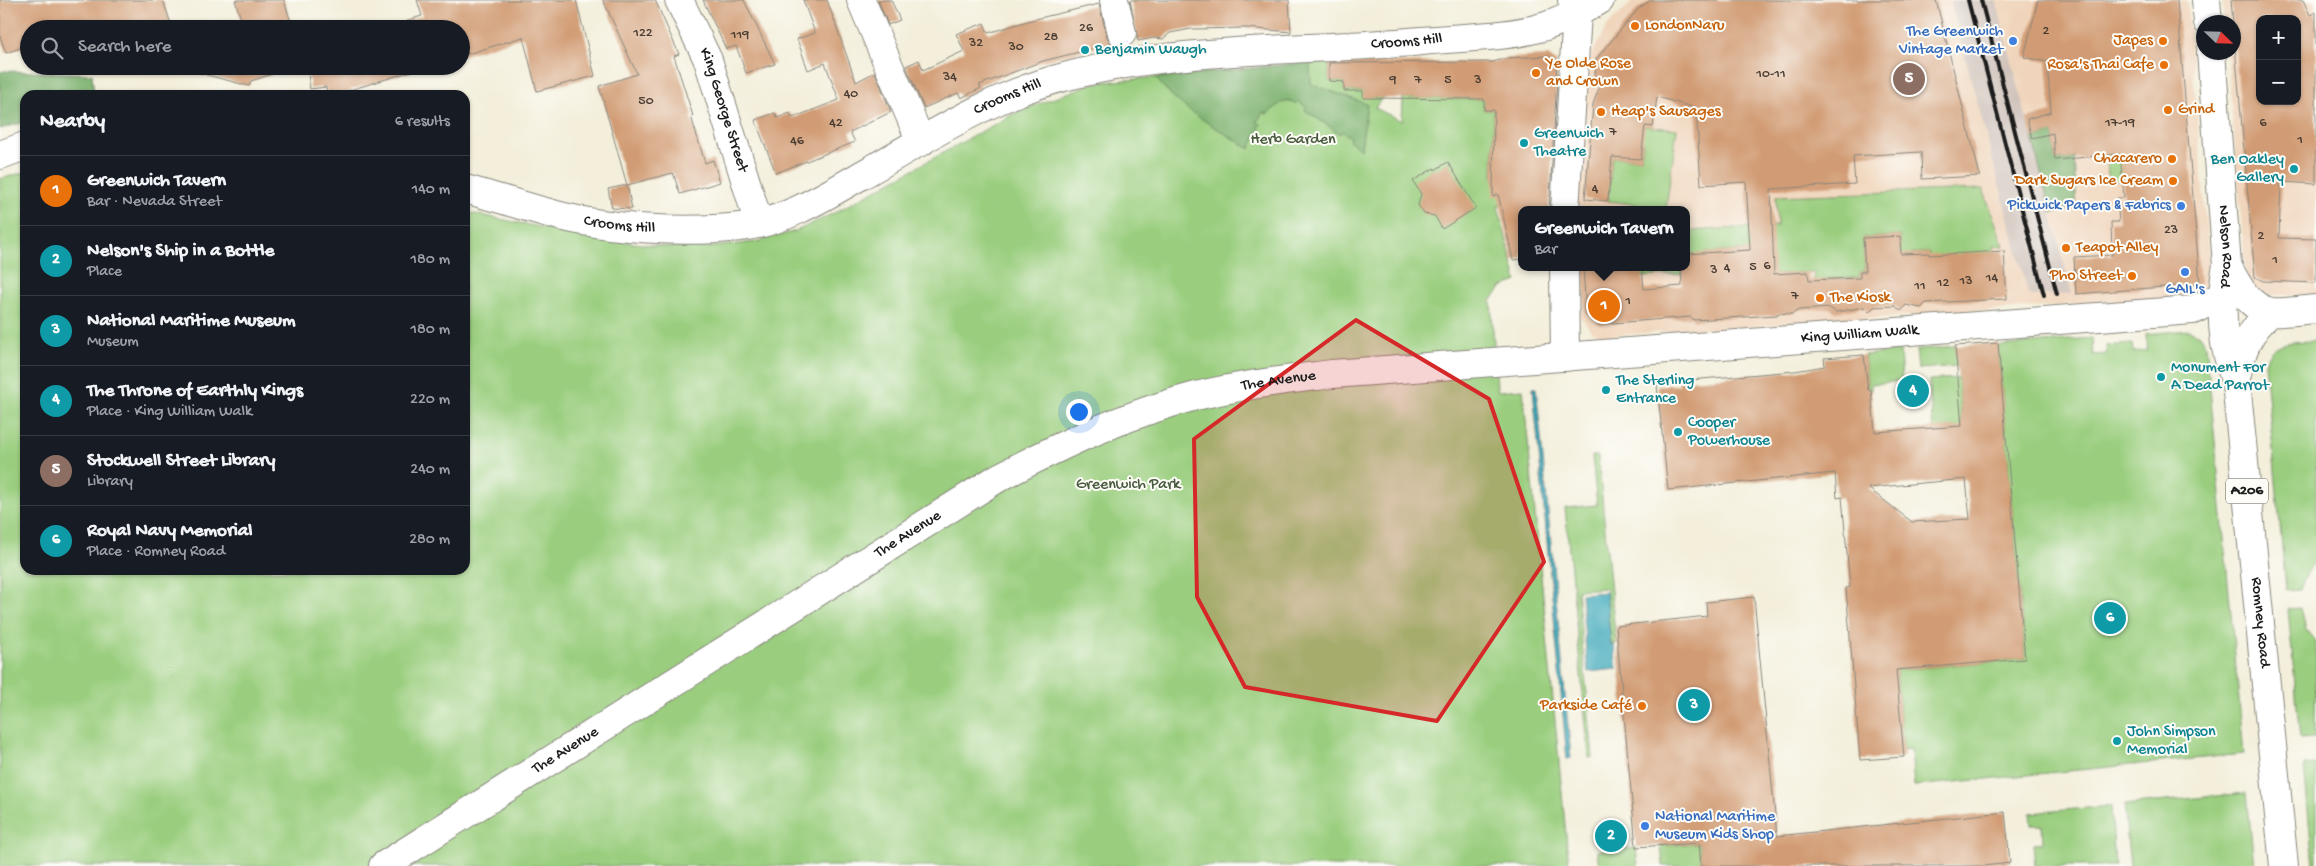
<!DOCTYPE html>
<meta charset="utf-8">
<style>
:root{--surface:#171b24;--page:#20242c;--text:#f1f3f6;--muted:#9ea1a6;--line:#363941;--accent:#d1495b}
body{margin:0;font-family:"Gochi Hand",sans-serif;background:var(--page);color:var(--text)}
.controls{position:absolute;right:15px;top:15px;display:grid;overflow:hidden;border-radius:10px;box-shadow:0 1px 4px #0004}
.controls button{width:45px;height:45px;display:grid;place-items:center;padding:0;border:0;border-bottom:1px solid var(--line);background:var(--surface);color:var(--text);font:25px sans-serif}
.compass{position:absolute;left:2196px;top:15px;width:45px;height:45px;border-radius:50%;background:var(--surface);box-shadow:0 1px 4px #0004;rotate:113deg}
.you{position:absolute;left:1078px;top:411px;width:18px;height:18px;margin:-12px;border:4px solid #fff;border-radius:50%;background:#1a73e8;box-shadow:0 0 0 8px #1a73e833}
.badge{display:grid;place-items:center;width:32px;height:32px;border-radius:50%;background:var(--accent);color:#fff;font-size:16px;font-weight:700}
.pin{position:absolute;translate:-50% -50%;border:2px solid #fff;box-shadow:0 1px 5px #0006}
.popup{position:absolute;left:1518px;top:206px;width:172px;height:65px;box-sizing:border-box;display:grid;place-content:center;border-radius:10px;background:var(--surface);filter:drop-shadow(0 1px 4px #0005);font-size:16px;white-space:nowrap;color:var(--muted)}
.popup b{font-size:19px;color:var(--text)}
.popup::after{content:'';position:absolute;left:50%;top:100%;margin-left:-10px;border:10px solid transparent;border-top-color:var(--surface)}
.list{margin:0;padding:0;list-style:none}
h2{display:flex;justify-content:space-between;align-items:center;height:65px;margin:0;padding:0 20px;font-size:21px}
h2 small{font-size:16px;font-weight:400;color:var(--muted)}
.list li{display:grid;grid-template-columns:32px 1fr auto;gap:15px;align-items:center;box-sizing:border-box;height:70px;padding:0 20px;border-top:1px solid var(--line)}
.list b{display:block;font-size:19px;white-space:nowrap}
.list p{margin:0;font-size:16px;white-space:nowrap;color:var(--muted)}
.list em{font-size:16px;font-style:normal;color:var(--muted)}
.icon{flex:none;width:28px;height:28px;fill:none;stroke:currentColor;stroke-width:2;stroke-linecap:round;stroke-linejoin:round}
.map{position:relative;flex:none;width:2316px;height:866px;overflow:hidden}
.search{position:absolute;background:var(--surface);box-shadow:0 1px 4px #0004;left:20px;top:20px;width:450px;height:55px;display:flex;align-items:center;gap:12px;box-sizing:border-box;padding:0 18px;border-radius:28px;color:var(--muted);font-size:19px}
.panel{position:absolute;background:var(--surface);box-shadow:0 1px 4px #0004;left:20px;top:90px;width:450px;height:485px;border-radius:15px}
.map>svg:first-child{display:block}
</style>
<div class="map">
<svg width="2316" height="866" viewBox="0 0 2316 866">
<rect width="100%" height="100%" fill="#fdfcf7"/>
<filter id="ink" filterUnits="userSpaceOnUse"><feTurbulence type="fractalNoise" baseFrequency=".02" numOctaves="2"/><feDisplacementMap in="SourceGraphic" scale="10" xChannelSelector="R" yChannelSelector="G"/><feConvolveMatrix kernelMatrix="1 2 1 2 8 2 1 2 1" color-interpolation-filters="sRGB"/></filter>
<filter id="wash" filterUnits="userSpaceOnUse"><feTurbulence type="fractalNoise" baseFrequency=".0096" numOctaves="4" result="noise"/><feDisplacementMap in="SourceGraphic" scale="20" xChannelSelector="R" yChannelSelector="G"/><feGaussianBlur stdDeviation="1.12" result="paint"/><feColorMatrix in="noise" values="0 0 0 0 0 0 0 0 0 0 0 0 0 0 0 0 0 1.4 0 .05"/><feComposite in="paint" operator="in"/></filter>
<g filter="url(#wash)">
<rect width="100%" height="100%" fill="#f3efdb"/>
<!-- built -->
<path fill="#f0d5bc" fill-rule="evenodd" d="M1634 0H2187L2211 283 2208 289 2196 297 1605 336 1592 332 1580 316 1574 267H1686V210H1574L1587 69 1591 56 1606 27Z
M2222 0H2316V295H2269L2254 288 2246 276 2227 53 2234 52V22H2224ZM2260 19H2297V101H2260Z"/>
<!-- industrial -->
<path fill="#cec1b9" d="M1950 0H1996L2072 294 2029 296Z"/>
<!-- green -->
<path fill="#9ace7e" stroke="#5b754d" d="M1329 61V81L1344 82V91H1363L1382 98 1375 108 1402 121 1403 98 1484 99V110H1494L1493 177 1512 206H1498L1517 281 1502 287 1491 301 1497 387 1498 391 1523 389 1569 866H0V179L25 172V570H465V212L600 239 668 247H712L755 242 796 231 834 213 1015 113 1094 83Z
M1640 126 1677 129 1666 208 1608 201 1612 157 1641 159 1643 143Z
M2136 151 2137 178 2108 181 2107 155Z
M1983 189 2004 246 1993 247V257L1929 264V253H1912L1901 270 1900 236 1863 238 1865 272H1860V277L1824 279 1814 287V272L1780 274V282L1746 250 1706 253 1708 287 1694 254H1687V231L1777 226 1776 196Z
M1642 267H1681V274L1616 279 1642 272Z
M2189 330 2200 335 2206 345 2244 754 1914 786 1911 749 1903 750 1896 670 2025 659 1998 346 2092 338 2093 355 2107 354 2106 346 2132 344 2133 352 2147 350 2146 334Z
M2316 341V561L2309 569 2300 589 2286 590 2265 363C2272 339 2295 342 2316 341Z
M1955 346 1957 366 1918 369 1916 350Z
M1900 351 1902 381 1871 384V390H1868L1864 355Z
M1958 378 1963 442 1934 444 1929 380Z
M1592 456H1598L1616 644 1611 645 1606 588 1577 590 1593 757 1589 758 1565 508 1597 505Z
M2301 608 2306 630 2316 642 2315 738 2300 739 2288 609Z
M2316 764V866H2313L2304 765Z
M2247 793 2254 866H2130L2124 805Z
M2111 806 2115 866H2035L2033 844 2043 843 2042 825H2031L2030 813Z
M1699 843 1701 866H1663L1661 846Z
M1636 848 1638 866H1599L1597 851Z"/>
<!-- forest -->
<path fill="#7bb16d" stroke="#4c6644" d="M1310 62 1311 84 1367 104 1361 149 1349 140 1350 137 1342 131 1340 134 1305 110 1306 107 1298 101 1296 104 1291 101 1281 103 1267 114 1263 112 1257 122 1261 124 1250 149C1217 128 1179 109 1156 78Z
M5 71 92 74 94 95H25V122L0 129V72Z
M2053 133 2055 160 2074 158 2077 208 2051 213 2032 138Z"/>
<!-- water -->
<path fill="#3ca9bb" stroke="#2c626c" d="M1533 388H1536L1538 405 1571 758 1567 759Z
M1606 592 1611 645H1614L1617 669 1588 672 1581 594Z"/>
<g id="blocks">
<!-- building -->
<path fill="#d19c74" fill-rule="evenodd" d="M0 0H163L171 24 156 29H29V45L6 53 0 36Z
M235 0H284L293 29H244Z
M417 0H576L595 76 537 91 523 37 461 56V29H404L408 20 422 16Z
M603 0H655L679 54 674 56 693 116H691L705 163 713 160 720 182 680 194 673 173 627 185 599 86 637 74Z
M703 0H744L775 64 746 73 736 46 726 49Z
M803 0H827L856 82 875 72 891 112 850 132 855 142 776 173 755 120 775 113 777 118 790 113 792 118 839 100 825 63 808 70 797 39 815 33Z
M878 0H891L900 20 888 25Z
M1130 0H1289L1291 32 1247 28 1191 29 1170 33 1163 39 1154 38 1138 41Z
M1651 0H1936L1980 176 1922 179 1921 152 1853 156 1855 184 1771 189 1774 274 1808 272 1809 280 1860 278V272H1865L1863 238 1900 236 1901 254 1929 253V255L2004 251 2007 299 1926 303 1921 308 1906 305 1901 311 1895 306 1874 307 1869 312 1864 307 1836 312 1830 308 1799 310 1792 314 1778 313 1777 315 1694 320 1691 317 1600 324 1586 312 1583 267H1642L1644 289 1682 286 1681 267H1686V254L1750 250 1746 182 1701 185 1696 108 1657 97 1653 127 1645 126 1641 159 1612 157 1608 201 1585 199 1593 104 1599 88 1595 77 1596 59 1638 9Z
M2038 0H2177L2200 284 2076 294 2074 257 2112 255 2111 222H2119L2117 198H2124L2120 154 2055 160 2053 133 2032 138 2027 119 2051 112 2047 62 2024 57Z
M2231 0H2303L2310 15 2316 12V184L2281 182 2279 238 2316 239V283L2263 281 2255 277ZM2260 19H2297V101H2260Z
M1099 4 1107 37 1111 44 1043 61 979 85 981 88 961 98 958 93 924 108 906 66 919 60 923 70 964 51 956 34 984 23 988 33 1031 20Z
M1548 56 1556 62 1557 80 1549 210H1522V259L1513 260 1498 194 1493 197 1494 110H1484V99L1363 98V91H1344V82L1329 81V63L1493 62 1507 58Z
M180 66H297L251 81 249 86 180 68Z
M307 66H429L350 90 351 95H327L326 87 310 89Z
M1448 162 1476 208 1442 229 1435 216 1424 214 1418 205 1421 194 1413 181 1434 168 1435 170Z
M627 185 632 209 612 208 608 189Z
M1998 343 2025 659 1896 670 1904 757 1860 760 1846 588 1850 587 1842 497 1837 498 1835 473 1668 490 1657 385H1679L1678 381 1795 371 1825 366 1824 358 1864 355 1868 390H1871L1875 432 1962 426 1955 346ZM1966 479 1970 519 1912 522 1868 488Z
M1754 597 1777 836 2005 812 2010 863 1983 866H1701L1699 843 1636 847 1616 626 1707 616 1706 602Z"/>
</g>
</g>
<g filter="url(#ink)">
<use href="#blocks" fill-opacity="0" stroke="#88867c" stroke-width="1"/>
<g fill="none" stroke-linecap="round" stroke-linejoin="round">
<!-- minor casing -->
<g stroke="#88867c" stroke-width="30">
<g id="minor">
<path id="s1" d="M679 0 708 60 759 224"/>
<path d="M861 0 921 142"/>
<path d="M1114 0 1122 33"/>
<path d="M0 155 25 146"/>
<path id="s2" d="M465 189C495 197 526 207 556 215 609 229 685 233 740 227 782 223 824 197 860 176 926 139 993 94 1068 76 1185 46 1303 52 1422 41 1462 37 1508 38 1546 26 1565 20 1583 10 1600 0"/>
<path d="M1565 210 1577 13 1572 0"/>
<path d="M1564 267 1565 357"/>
<path id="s3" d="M383 866 998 478C1061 445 1126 414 1196 396 1240 385 1286 380 1332 374L2193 310 2222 296"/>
</g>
</g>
<!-- major casing -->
<g stroke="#88867c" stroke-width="30">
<g id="major">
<path d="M2206 0 2208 22"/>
<path id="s4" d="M2211 52 2227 265C2222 291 2221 316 2225 343 2228 360 2235 375 2237 392L2284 866"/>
<path d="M2227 265C2236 283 2249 309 2272 312 2286 313 2302 310 2316 309"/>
<path d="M2236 378C2242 349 2248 332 2271 312"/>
</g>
</g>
<!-- minor -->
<use href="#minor" stroke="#fff" stroke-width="28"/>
<!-- major -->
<use href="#major" stroke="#fff" stroke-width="28"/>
<!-- rail -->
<path stroke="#1c1c1c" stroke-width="4" d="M1968 0 2044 295
M1981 0 2057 294"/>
</g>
</g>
<!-- marked area -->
<path fill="#d62828" fill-opacity="0.2" stroke="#d62828" stroke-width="4" stroke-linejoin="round" d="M1356 320 1489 399 1544 562 1437 721 1245 687 1197 597 1194 439Z"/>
<!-- markers -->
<g fill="#e8710a" stroke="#fdfcf7" stroke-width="2">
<circle cx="1635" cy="26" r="5"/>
<circle cx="2163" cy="41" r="5"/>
<circle cx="2164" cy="65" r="5"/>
<circle cx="1536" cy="73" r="5"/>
<circle cx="2168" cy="110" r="5"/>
<circle cx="1601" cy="112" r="5"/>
<circle cx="2172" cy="159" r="5"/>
<circle cx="2173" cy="181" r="5"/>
<circle cx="2066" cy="248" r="5"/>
<circle cx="2132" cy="276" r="5"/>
<circle cx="1820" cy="298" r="5"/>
<circle cx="1642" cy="706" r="5"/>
</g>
<g fill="#3f7fe0" stroke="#fdfcf7" stroke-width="2">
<circle cx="2013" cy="41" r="5"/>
<circle cx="2181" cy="206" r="5"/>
<circle cx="2185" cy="272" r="5"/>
<circle cx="1645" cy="826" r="5"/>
</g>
<g fill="#0f9aa8" stroke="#fdfcf7" stroke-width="2">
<circle cx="1085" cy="50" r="5"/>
<circle cx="1524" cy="143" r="5"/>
<circle cx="2294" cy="169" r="5"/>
<circle cx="2161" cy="377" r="5"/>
<circle cx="1606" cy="390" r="5"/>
<circle cx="1678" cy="432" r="5"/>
<circle cx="2117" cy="741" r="5"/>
</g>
<g text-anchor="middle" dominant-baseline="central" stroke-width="4" stroke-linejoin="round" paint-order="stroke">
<!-- number labels -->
<g font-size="14" fill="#493c32">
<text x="1086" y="28">26</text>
<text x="2046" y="31">2</text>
<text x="643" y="33">122</text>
<text x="740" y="35">119</text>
<text x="1051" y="37">28</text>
<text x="976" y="43">32</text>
<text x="1016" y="47">30</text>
<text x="1771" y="74">10-11</text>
<text x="950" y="77">34</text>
<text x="1393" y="80">9</text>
<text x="1418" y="80">7</text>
<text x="1448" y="80">5</text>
<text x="1478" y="80">3</text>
<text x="851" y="94">40</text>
<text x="646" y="101">50</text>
<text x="836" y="123">42</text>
<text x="2120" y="123">17-19</text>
<text x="2263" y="123">6</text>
<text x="1613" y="132">7</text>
<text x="2300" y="140">1</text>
<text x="797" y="141">46</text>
<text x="1595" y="189">4</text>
<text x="2171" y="230">23</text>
<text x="2261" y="236">2</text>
<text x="2275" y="260">1</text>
<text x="1767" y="266">6</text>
<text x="1753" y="267">5</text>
<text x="1727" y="268">4</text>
<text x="1714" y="270">3</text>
<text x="1992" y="278">14</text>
<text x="1966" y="281">13</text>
<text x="1943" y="283">12</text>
<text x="1920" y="286">11</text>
<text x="1795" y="296">7</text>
<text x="1628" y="301">1</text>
</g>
<!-- shield labels -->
<rect fill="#fdfcf7" stroke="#605f5e" stroke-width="1" x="2226" y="478.5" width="42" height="25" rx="4"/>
<g font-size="15" font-weight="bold" fill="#1c1c1c">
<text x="2247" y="491">A206</text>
</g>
<!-- food labels -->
<g font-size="16" fill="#c56008" stroke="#fdfcf7" text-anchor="start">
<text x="1645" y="26">LondonNaru</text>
<text x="2153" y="41" text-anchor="end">Japes</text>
<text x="1546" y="64">Ye Olde Rose<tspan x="1546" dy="18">and Crown</tspan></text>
<text x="2154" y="65" text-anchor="end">Rosa's Thai Cafe</text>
<text x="2178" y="110">Grind</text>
<text x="1611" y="112">Heap's Sausages</text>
<text x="2162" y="159" text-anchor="end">Chacarero</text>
<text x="2163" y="181" text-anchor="end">Dark Sugars Ice Cream</text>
<text x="2076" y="248">Teapot Alley</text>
<text x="2122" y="276" text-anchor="end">Pho Street</text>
<text x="1830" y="298">The Kiosk</text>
<text x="1632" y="706" text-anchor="end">Parkside Café</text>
</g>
<!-- shop labels -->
<g font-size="16" fill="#366cbe" stroke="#fdfcf7" text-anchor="end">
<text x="2003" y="32">The Greenwich<tspan x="2003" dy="18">Vintage Market</tspan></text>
<text x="2171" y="206">Pickwick Papers &amp; Fabrics</text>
<text x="2185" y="290" text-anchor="middle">GAIL's</text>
<text x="1655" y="817" text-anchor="start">National Maritime<tspan x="1655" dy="18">Museum Kids Shop</tspan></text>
</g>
<!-- street labels -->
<g font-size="16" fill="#1c1c1c" stroke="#fdfcf7">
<text stroke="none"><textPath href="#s2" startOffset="984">Crooms Hill</textPath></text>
<text stroke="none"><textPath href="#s2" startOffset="579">Crooms Hill</textPath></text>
<text stroke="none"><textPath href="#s1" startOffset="119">King George Street</textPath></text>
<text stroke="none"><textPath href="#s2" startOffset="159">Crooms Hill</textPath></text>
<text stroke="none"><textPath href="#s4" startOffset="195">Nelson Road</textPath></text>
<text stroke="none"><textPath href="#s3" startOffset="1609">King William Walk</textPath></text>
<text stroke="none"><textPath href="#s3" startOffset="1026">The Avenue</textPath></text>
<text stroke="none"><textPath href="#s3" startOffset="621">The Avenue</textPath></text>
<text stroke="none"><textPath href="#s4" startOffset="574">Romney Road</textPath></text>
<text stroke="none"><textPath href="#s3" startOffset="216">The Avenue</textPath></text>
</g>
<!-- culture labels -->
<g font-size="16" fill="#0d838f" stroke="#fdfcf7" text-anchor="start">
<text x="1095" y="50">Benjamin Waugh</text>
<text x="1534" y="134">Greenwich<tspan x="1534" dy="18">Theatre</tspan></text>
<text x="2284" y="160" text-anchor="end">Ben Oakley<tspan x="2284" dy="18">Gallery</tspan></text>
<text x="2171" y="368">Monument For<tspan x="2171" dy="18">A Dead Parrot</tspan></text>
<text x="1616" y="381">The Sterling<tspan x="1616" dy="18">Entrance</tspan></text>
<text x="1688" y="423">Cooper<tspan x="1688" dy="18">Powerhouse</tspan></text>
<text x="2127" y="732">John Simpson<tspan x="2127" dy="18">Memorial</tspan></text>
</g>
<!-- park labels -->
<g font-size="16" fill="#485a3e" stroke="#fdfcf7">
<text x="1293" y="140">Herb Garden</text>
<text x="1128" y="485">Greenwich Park</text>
</g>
</g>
</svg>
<div class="controls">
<button>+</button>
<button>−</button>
</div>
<svg class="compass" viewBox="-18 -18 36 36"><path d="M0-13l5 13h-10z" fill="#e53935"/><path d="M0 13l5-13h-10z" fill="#9ea1a6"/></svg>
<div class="you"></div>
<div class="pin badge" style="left:1604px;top:306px;background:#e8710a">1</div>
<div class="popup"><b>Greenwich Tavern</b>Bar</div>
<div class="pin badge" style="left:1611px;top:836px;background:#0f9aa8">2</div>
<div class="pin badge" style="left:1694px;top:705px;background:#0f9aa8">3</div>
<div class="pin badge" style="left:1913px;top:391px;background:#0f9aa8">4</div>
<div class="pin badge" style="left:1909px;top:79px;background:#8d6e63">5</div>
<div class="pin badge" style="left:2110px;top:618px;background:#0f9aa8">6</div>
<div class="search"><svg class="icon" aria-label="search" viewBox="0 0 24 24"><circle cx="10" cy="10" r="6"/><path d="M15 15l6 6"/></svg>Search here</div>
<section class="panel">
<h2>Nearby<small>6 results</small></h2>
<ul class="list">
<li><span class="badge" style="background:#e8710a">1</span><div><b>Greenwich Tavern</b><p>Bar · Nevada Street</p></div><em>140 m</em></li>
<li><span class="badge" style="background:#0f9aa8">2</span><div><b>Nelson's Ship in a Bottle</b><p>Place</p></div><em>180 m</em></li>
<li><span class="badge" style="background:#0f9aa8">3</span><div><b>National Maritime Museum</b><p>Museum</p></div><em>180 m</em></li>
<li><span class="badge" style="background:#0f9aa8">4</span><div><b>The Throne of Earthly Kings</b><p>Place · King William Walk</p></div><em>220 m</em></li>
<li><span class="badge" style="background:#8d6e63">5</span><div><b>Stockwell Street Library</b><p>Library</p></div><em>240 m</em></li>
<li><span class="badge" style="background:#0f9aa8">6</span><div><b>Royal Navy Memorial</b><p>Place · Romney Road</p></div><em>280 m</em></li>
</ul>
</section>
</div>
